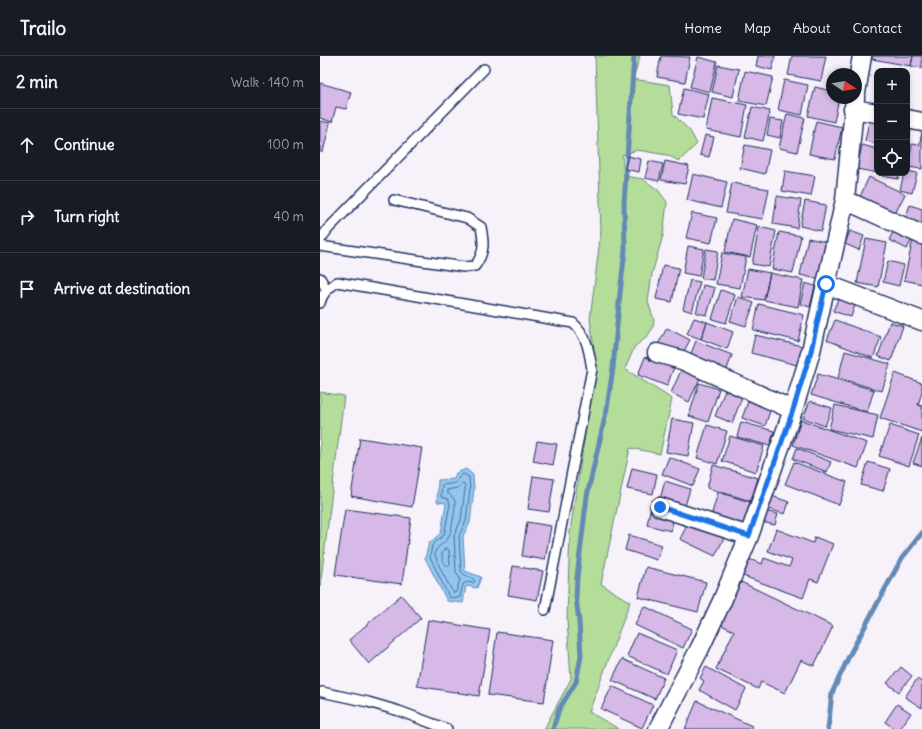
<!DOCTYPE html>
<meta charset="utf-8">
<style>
:root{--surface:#171b24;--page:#20242c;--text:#f1f3f6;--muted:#9ea1a6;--line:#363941}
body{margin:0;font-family:Delius,sans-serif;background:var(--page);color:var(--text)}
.controls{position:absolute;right:12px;top:12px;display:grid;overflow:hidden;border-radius:8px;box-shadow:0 2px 6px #0003}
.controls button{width:36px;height:36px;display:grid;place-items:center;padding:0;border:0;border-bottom:1px solid var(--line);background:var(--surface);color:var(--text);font:20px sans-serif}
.compass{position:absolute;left:506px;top:12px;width:36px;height:36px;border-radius:50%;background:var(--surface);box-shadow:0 2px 6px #0003;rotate:102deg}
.stop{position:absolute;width:12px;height:12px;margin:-9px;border:3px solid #1a73e8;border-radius:50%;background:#fff}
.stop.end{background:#1a73e8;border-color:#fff;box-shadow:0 1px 4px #0008}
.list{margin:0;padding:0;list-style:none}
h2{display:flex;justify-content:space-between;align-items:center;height:52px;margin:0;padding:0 16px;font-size:17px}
h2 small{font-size:13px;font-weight:400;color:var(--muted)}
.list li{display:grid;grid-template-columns:26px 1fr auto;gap:12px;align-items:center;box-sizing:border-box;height:72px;padding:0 16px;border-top:1px solid var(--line)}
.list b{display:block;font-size:15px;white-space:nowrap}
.list em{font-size:13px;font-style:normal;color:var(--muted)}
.icon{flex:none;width:22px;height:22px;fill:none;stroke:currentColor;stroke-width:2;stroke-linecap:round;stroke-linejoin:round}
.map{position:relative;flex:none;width:602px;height:673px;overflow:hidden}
header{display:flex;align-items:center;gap:24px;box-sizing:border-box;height:56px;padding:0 20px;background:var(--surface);border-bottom:1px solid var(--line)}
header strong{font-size:19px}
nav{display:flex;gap:22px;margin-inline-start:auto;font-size:14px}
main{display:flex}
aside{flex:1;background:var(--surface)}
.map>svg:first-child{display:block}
</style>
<header>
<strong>Trailo</strong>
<nav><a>Home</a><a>Map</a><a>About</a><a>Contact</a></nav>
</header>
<main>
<aside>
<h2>2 min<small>Walk · 140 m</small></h2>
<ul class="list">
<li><svg class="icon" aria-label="ahead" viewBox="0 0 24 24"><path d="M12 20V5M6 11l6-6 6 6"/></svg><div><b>Continue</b></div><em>100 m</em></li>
<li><svg class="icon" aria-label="right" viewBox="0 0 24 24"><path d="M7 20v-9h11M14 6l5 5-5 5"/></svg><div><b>Turn right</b></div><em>40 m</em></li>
<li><svg class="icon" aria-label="arrive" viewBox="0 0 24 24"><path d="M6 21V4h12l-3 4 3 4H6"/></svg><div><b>Arrive at destination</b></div></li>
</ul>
</aside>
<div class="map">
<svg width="602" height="673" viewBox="0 0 602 673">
<rect width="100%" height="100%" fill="#f7f1fa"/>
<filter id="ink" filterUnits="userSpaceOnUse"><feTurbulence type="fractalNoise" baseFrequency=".025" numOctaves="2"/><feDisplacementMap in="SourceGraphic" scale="8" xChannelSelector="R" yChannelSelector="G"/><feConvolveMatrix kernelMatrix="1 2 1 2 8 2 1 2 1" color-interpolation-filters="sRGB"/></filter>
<g filter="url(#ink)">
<!-- green -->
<path fill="#b4dd9a" stroke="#68867c" d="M275 0H320L313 23 350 29 353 58 370 75 377 88 359 105 347 99 317 94 302 99 304 120 323 123 338 134 347 146 343 179 332 218 328 246 334 264 333 272 326 282 315 290 305 313 352 343 340 398 310 392 281 528 310 546 269 656 299 673H224L251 623 247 564 250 475 266 372 274 293 270 263 281 175Z
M0 336 24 340 0 531Z"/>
<!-- water -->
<path fill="#92c6ef" stroke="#628ab5" d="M146 413 153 419 154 433 150 467 143 480 145 515 161 521 157 532 146 530 143 547 127 545 105 502 109 487 121 477 126 447 117 446 118 424 134 423 136 417Z"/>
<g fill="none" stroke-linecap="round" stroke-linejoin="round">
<!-- shore -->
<path stroke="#4b6b98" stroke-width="1" d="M144 418 149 421 150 433 146 465 139 480 141 515C144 521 152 520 155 525L153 527 147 526 143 528 140 541 138 542 129 541 110 501 112 489 124 479 130 448 128 443 121 441 122 429 136 427 140 420Z
M142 428 145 429V433L141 464 134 480 136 516 140 523 136 536 134 537C130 533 115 503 115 498 116 489 124 489 128 482 131 478 136 451 135 446 134 441 130 439 127 437V434L137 432Z
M126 492 129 494 130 509 128 511C122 506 119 497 126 492Z"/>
<!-- stream -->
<path stroke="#628ab5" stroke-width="5" d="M233 673 239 653 256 626 261 600 259 566 256 541 257 521 267 440 287 352 293 312 300 237 305 194 304 147 314 0
M508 673 512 637 530 598 582 502 602 477"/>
</g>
<!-- building -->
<path fill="#d6b9e7" stroke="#1b2f5e" d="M341 0 370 1 365 26 337 21Z
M438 0H455L452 14 436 10Z
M472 0H506L501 25 468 19Z
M552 0H593L591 10 552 3Z
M593 0H602V12L591 10Z
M378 1 397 6 390 36 370 31Z
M398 9 419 13 413 41 392 36Z
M425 15 453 21 446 50 419 45Z
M464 24 488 29 482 59 458 54Z
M0 27 31 36 26 53 16 51 12 66 0 62Z
M495 31 512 35V42H519L514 66 488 60Z
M364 32 389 38 383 63 358 58Z
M392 42 427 49 421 81 386 74Z
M432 51 450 55 443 85 425 81Z
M467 58 485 62 477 96 459 92Z
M550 60 557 61V88L545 85Z
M450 63 463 65 460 82 447 79Z
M0 65 10 67 3 96H0Z
M496 65 522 71 515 103 489 98Z
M587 68 592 69 587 94Z
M602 77V113L588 111 592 88 599 89Z
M385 79 394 81 389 101 380 99Z
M425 89 450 94 445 118 420 112Z
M542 89 557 93 558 117 537 113Z
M308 100 321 103 319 116 305 113Z
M329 105 343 108 339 125 325 122Z
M345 105 369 110 365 128 341 124Z
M465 115 495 120 491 140 462 135Z
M587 115 597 117 592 137 580 134 584 117H587Z
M562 117H579L578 123 562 120Z
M373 118 407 126 401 152 367 144Z
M549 121 585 138 573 162 538 145Z
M412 127 449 133 443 163 406 157Z
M457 140 481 144 477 172 453 168Z
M485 145 506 149 501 175 480 170Z
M590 149 602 153V167L600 174 583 168Z
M372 157 397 162 391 187 366 182Z
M412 163 437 169 430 201 405 196Z
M439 171 456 175 449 211 432 208Z
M575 172 593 181 587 193 569 184Z
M530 175 544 180 539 194 525 188Z
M459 176 481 180 473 217 452 213Z
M488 182 510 187 502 224 480 219Z
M546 183 567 187 558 231 537 227Z
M593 183 602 185V228L584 224Z
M368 190 384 193 379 220 363 217Z
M386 193 398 195 393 224 381 222Z
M402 197 426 201 420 232 396 228Z
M568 205 584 209 579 230 563 226Z
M343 209 359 212 352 246 336 243Z
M428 213 450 217 444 244 422 241Z
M450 217 483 224 478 251 444 244Z
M370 224 380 226 372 256 363 253Z
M485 227 495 230 490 251 480 248Z
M383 229 395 232 387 259 376 257Z
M401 234 415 239 406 267 392 263Z
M418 241 434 247 426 270 410 265Z
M518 243 535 249 531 261 513 255Z
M439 248 484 259 478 285 433 274Z
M374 262 387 266 381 283 367 278Z
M515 264 561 281 553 302 507 284Z
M387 266 413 276 407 293 381 283Z
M570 266 583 270 571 305 558 300Z
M347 272 370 284 364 295 359 292 354 300 337 290Z
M435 279 482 290 477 309 431 297Z
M376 285 412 299 405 319 368 305Z
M525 295 570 308 562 335 518 322Z
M325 301 354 311 347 330 318 319Z
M363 310 382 318 369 346 351 337Z
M575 317 602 327V336L598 349 602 350V376L560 362Z
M498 318 554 334 547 356 491 339Z
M379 327 399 333 388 366 369 360Z
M406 332 423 339 412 367 395 360Z
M429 343 451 352 445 370 422 362Z
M490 345 512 352 505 370 483 362Z
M515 349 558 359 553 383 509 373Z
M352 363 374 367 368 400 346 396Z
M481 364 547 387 538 412 473 389Z
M421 366 454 375 450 390 417 381Z
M387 369 407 375 397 408 377 402Z
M570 369 599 379 589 410 559 400Z
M410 380 444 390 436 416 402 405Z
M40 382 102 392 92 451 31 440Z
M602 382V410L593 407Z
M217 385 237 388 233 409 213 405Z
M477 392 511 406 507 416 473 403Z
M349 401 380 413 373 430 342 418Z
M474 406 527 426 519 449 465 428Z
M548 406 570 413 563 435 541 429Z
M393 409 438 422 431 445 387 432Z
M312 412 337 418 333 438 307 433Z
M213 420 234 423 229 456 208 453Z
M345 425 370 433 365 450 340 443Z
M398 436 430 446 422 474 390 464Z
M452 440 469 446 465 458 448 453Z
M25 453 91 462 82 528 15 519Z
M330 454 354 460 351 475 327 469Z
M444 455 458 458 455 469 441 466Z
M370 463 405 480 395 500 360 483Z
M207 466 231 470 225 504 202 500Z
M456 473 493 487 495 481 513 488 498 526 490 523 483 542 423 520 429 503 442 508 444 502 469 511 472 504 448 495Z
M309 479 342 489 337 504 305 494Z
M193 510 223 515 217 544 188 539Z
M326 511 386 526 378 556 318 541Z
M421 526 513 570 494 610 481 604 465 637 441 626 438 633 396 613 414 575 401 569Z
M81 539 101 562 49 608 29 584Z
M324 550 372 573 363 592 315 569Z
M108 564 170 574 159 640 97 630Z
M177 576 233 584 224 646 168 639Z
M317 577 357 594 347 618 307 600Z
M302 603 344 622 335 643 292 624Z
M386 611 426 633 415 654 379 634 384 625 380 622Z
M581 611 592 620 579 636 567 627Z
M597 623 602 626V652L585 641Z
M292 630 333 649 322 672 281 653Z
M377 645 432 670 431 673H365Z
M577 648 591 657 580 673H575L565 666Z"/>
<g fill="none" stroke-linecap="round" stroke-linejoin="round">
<!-- service casing -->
<g stroke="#1b2f5e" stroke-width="12">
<path id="service" d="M0 184 8 173 164 13
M0 190 144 211 155 210C165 196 164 187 161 171L147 162 74 144
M0 222 7 234
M0 247C2 237 9 232 17 226L253 267C267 279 269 295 272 313L225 554
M2 636 48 646 79 655 127 673"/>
</g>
<!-- minor casing -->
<g stroke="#1b2f5e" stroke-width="21">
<path id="minor" d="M536 37 542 0
M533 53 557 57
M587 63 602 66
M525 144 602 179
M506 228 602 265
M337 297 362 304 473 354
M340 451 429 480
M338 673 380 592 402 545 429 480 473 354 491 295 525 144 535 42"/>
</g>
<!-- service -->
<use href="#service" stroke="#fff" stroke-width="9"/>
<!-- minor -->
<use href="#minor" stroke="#fff" stroke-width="18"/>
</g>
</g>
<g fill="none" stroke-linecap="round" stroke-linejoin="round" filter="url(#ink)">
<!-- route -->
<path stroke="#1a73e8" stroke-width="5" d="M340 451 429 480 473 354 491 295 506 228"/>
</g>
</svg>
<div class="controls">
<button>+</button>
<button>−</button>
<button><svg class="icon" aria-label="locate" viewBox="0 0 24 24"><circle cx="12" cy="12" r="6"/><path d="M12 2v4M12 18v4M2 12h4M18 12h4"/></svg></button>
</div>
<svg class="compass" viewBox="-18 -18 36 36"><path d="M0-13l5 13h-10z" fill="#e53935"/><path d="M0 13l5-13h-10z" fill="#9ea1a6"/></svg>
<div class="stop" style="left:506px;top:228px"></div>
<div class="stop end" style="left:340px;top:451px"></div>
</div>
</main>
